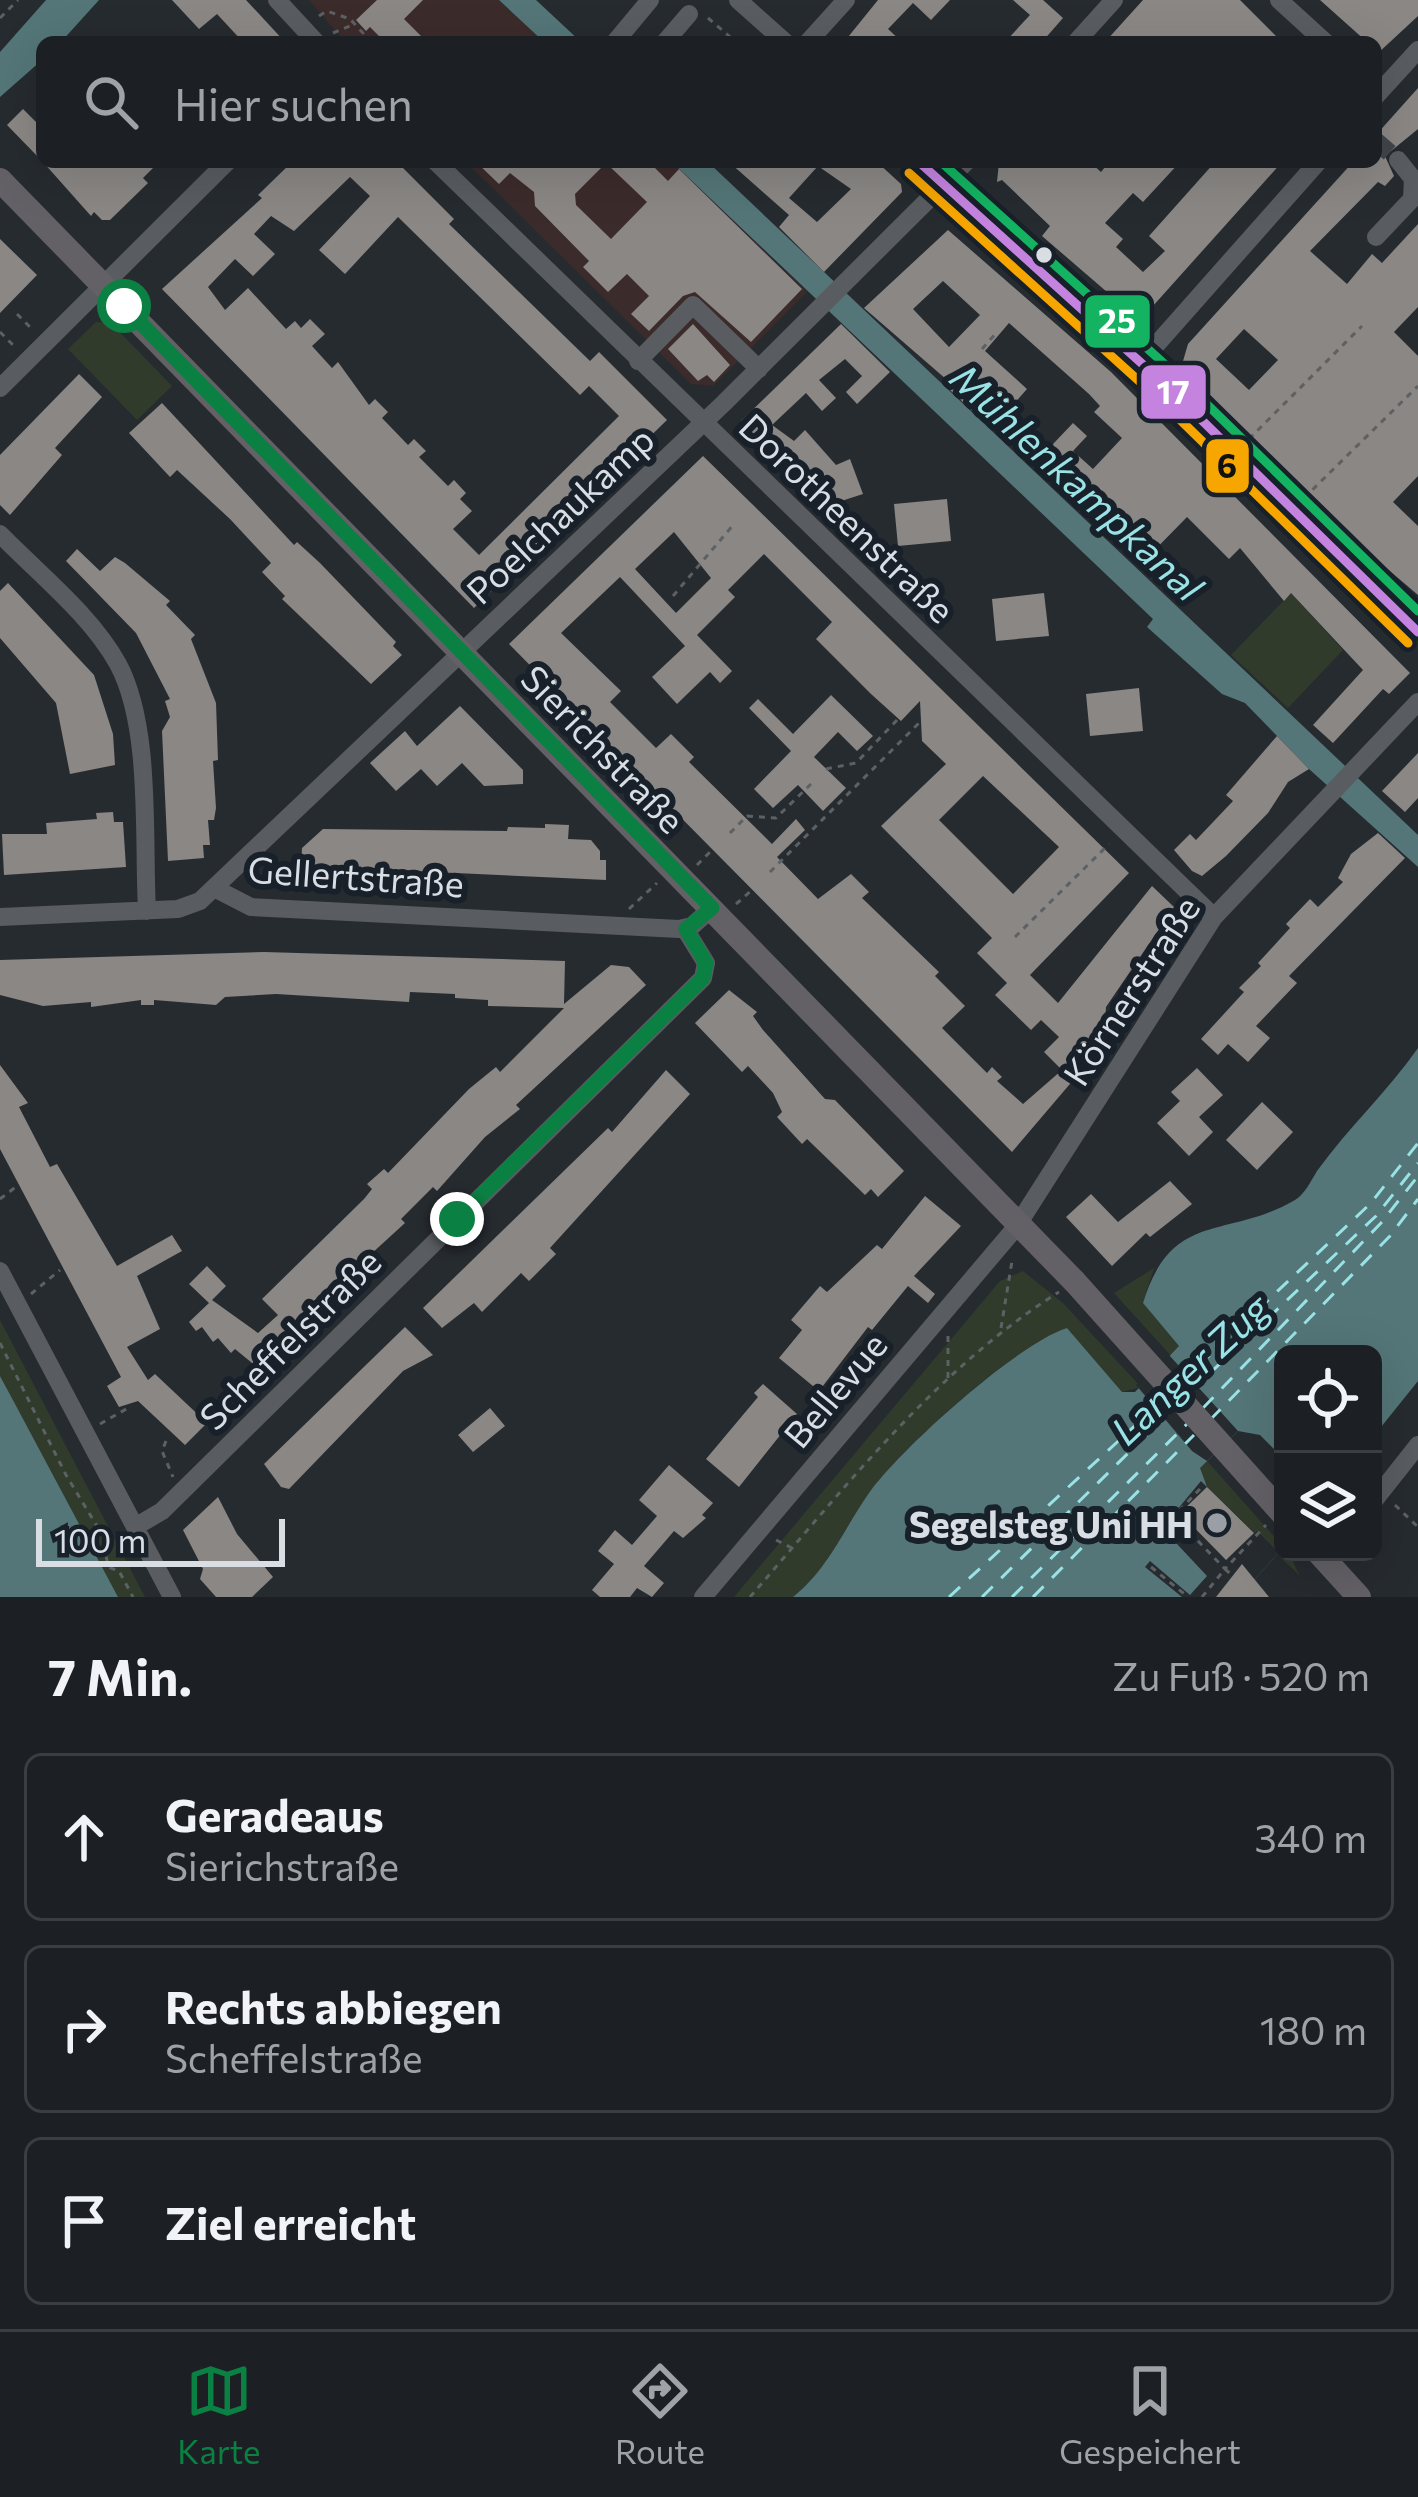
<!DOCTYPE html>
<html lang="de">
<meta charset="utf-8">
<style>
:root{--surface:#1c2024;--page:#292d31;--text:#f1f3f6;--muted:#a0a3a6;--line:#3a3e41;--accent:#0b8043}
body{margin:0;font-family:Commissioner,sans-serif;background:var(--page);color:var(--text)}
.controls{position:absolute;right:36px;bottom:36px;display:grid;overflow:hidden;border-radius:18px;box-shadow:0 12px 48px #0002}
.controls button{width:108px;height:108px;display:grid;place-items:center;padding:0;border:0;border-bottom:3px solid var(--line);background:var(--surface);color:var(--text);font:60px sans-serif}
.scale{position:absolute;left:36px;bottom:30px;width:249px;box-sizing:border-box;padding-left:12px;border:6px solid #d8dee4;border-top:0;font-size:33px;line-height:42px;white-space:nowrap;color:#d8dee4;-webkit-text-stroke:9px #18202a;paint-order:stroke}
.stop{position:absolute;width:36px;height:36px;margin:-27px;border:9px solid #0b8043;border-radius:50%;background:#fff}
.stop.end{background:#0b8043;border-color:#fff;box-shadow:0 3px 12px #0008}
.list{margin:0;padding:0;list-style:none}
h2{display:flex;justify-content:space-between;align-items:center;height:156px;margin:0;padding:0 48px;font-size:51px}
h2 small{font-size:39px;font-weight:400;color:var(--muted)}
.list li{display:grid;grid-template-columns:78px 1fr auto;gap:36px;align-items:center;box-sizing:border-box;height:168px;margin:0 24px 24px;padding:0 24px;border:3px solid var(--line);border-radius:18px}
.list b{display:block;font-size:45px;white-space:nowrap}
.list p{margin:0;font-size:39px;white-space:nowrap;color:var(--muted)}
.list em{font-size:39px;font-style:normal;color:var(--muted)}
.icon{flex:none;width:66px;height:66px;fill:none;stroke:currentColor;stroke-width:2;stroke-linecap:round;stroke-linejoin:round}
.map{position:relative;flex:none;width:1418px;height:1597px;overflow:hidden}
.search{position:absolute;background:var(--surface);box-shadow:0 12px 48px #0002;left:36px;right:36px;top:36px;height:132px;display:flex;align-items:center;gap:30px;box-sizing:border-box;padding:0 42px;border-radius:18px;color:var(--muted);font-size:45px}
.sheet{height:732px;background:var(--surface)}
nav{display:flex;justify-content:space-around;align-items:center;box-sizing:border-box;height:168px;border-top:3px solid var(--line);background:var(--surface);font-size:33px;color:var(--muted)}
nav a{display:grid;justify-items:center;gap:6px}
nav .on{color:var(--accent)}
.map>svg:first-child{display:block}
</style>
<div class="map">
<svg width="1418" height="1597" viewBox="0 0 1418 1597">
<rect width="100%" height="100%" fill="#262b30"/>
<!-- commercial -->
<path fill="#3c2b2b" d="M309 0H499L544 42H345Z
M466 162H672L807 292 713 386 691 384Z"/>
<!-- green -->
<path fill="#313b2b" d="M96 322 111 323 172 386 137 420 68 349Z
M1291 593 1343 650 1288 708 1231 655Z
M1154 1268 1143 1303 1179 1346 1173 1358 1114 1293Z
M1023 1271 1063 1303 1141 1387 1122 1392 1067 1328C1019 1342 899 1450 869 1493 843 1530 829 1568 793 1597H734L1000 1281Z
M0 1320 145 1597H118L0 1376Z
M1207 1461 1288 1552 1300 1576 1207 1487 1199 1468Z"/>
<!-- water -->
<path fill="#547678" d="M46 0H99L61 42H42V60L0 97V52Z
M499 0H536L581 42H544Z
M672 162H708L1418 835V867L1309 769 1245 703 1222 694 1147 627 1153 619Z
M1418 1048V1381L1373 1437V1354H1283V1458L1260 1435 1238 1431 1200 1468 1207 1487 1181 1513 1226 1560 1257 1530 1279 1552 1239 1597H793C829 1568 843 1530 869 1493 900 1449 1018 1343 1067 1328L1122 1392H1135L1179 1346 1143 1303C1172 1209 1226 1240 1295 1200 1304 1195 1311 1181 1317 1171 1348 1128 1387 1092 1418 1048Z
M0 1376 14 1402 118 1597H0Z"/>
<!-- pier -->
<path fill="#262b30" d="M1169 1355 1238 1431 1207 1461 1192 1451 1136 1385Z
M1201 1481 1207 1487 1181 1514 1226 1559 1257 1530 1279 1552 1239 1597H1182L1145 1567 1150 1561 1190 1595 1207 1576 1162 1528Z"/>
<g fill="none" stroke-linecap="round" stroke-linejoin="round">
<!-- ferry -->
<path stroke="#99e2e5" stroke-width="3" stroke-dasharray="15 12" stroke-linecap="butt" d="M1179 1384 1371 1203 1418 1143
M1189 1393 1376 1216 1418 1163
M1203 1408 1381 1223 1418 1176
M1210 1420 1390 1236 1418 1199
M949 1597 1164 1399
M982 1597 1173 1409
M1012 1597 1188 1423
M1033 1597 1194 1435"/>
</g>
<!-- building -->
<path fill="#8a8785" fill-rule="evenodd" d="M172 0H246L285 42H243L217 14 199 29Z
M377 0H423L404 19 427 42H385L370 27 366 31 356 20Z
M878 0H950L931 20 913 3 888 29 902 42H844Z
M1013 0H1043L1063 18 1042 42H1005L1030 15Z
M1143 0H1240L1282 42H1105Z
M1320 0H1418V16L1376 55V42H1367Z
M1418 88V129L1385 156 1394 176 1385 186 1378 182 1310 251 1347 284 1372 254 1382 263 1418 224V307L1394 332 1418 356V476L1393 502 1418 526V595L1344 532 1190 381 1183 361 1188 344 1353 162H1376V135ZM1244 329 1278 360 1249 390 1216 359Z
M23 109 42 128V161L7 125Z
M43 162H159L143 178 148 183 110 220H102L94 212 91 216Z
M292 162H397L454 219 449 224 590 361 599 352 667 420 474 608 162 289 262 198 258 195ZM350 177 370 196 319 250 345 274 398 217 580 395 589 386 619 416 479 555 453 529 472 511 460 499 466 493 454 480 448 486 419 457 426 451 414 439 408 445 382 418 388 412 375 399 369 405 338 362 332 368 312 346 325 334 310 319 301 328 295 321 286 329 248 288 225 310 208 287 235 259 253 276 275 254 254 234 271 216 294 231Z
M476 162H551L557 167 562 162H649L668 181 679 169 802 289 751 342 695 292 683 296 649 331 631 314 649 296 627 274 608 292 583 267 589 261 535 206 534 192 510 173 499 184ZM606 163 647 202 611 239 576 205 575 194Z
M729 162H877L901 184 902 192 824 272 779 227 789 215ZM818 166 851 189 817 222 789 198Z
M999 162H1090L1101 172 1109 162H1180L1143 202 1133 193 1105 223 1123 239 1116 247 1143 272 1165 251 1149 236 1215 162H1282L1144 316 1136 317 1042 236 1050 226 1002 180 997 182Z
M948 230 1111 372 1410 673 1389 694 1383 689 1333 743 1313 725 1363 670 1291 593 1284 601 1240 548 1229 559 1187 517 1141 564 1035 463 1073 423 1087 436 1073 451 1093 469 1122 438 1094 412 1100 406 1089 394 1009 323 985 351 1027 389 992 429 950 390 954 386 864 308ZM943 281 980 315 949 347 913 309Z
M0 239 37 275 0 313Z
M693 324 730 365 714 382 707 375 698 381 668 349Z
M841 324 890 372 857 404 846 392 862 376 845 359 819 380 836 398 822 411 806 393 772 425 794 441 805 430 836 465 850 459 863 494 826 506 741 421Z
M79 374 102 397 55 448 62 455 10 515 0 505V455Z
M162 403 294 545 297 542 320 563 396 642 393 646 402 655 371 684 282 599 285 596 262 572 271 563 230 519 177 470 170 477 129 433Z
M703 456 1129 873 1030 975 1058 1003 1152 886 1174 907 1106 1007 1105 1022 1062 1070 1075 1078 1012 1152 509 644ZM674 532 711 578 676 613 635 569ZM764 554 832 622 816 639 871 694 901 721 920 701 922 741 946 764 881 826 992 938 977 953 1007 983 995 995 1031 1030 1041 1020 1059 1037 1044 1052 1062 1070 1023 1104 997 1081 1002 1077 992 1067 987 1073 942 1028 965 1006 935 976 939 972 862 898 869 892 851 874 818 899 777 857 805 830 796 819 772 844 689 762 694 757 671 734 656 748 610 702 621 691 561 633 620 577 685 646 652 677 677 704 710 672 720 683 732 671 697 635 735 597 728 590ZM983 776 1059 847 1013 894 939 820Z
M947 499 951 541 898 546 894 504Z
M77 549 100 571 115 557 125 563 170 601 166 605 195 635 191 639 216 703 218 760 213 761 216 808 214 820H208L210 845H203L204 858 168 861 162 731 170 717 165 701 170 699 136 633 66 561Z
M8 583 94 675 113 734 115 765 70 774 56 703 0 638V591Z
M1044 593 1049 636 996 641 992 599Z
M1139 688 1143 731 1090 736 1086 694Z
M831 695 873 736 857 751 838 732 814 757 846 788 823 811 798 785 773 808 754 789 791 751 749 708 758 699 793 734Z
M460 706 523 770V784L484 786 462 763 437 786 421 769 396 791 370 763 405 731 417 746Z
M1277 736 1309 769 1288 782 1268 813 1226 856 1202 876 1192 871 1174 850 1190 834 1196 840 1233 801 1226 795Z
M1418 753V798L1405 812 1382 791Z
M113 812 114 822H123L126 867 4 875 2 834H47L46 823 97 819 96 813Z
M545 824 569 825 568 839 591 840 600 851V860H606V880L301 866 302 848 323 829 507 831 508 827 545 828Z
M1378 833 1405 858 1289 976 1297 983 1256 1026 1270 1038 1248 1062 1228 1044 1218 1055 1201 1039 1244 992 1239 988 1261 966 1258 963 1290 928 1286 924 1310 899 1318 907 1343 882 1338 878 1351 854Z
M264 952 565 961 564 1004 611 965 629 967 646 985 516 1105 520 1109 485 1137 437 1191 433 1187 401 1219 405 1223 278 1339 277 1349 258 1368 235 1349 231 1353 218 1338 213 1342 202 1327 196 1331 189 1322 209 1303 189 1284 207 1266 226 1286 212 1300 258 1333 278 1315 262 1299 364 1199 372 1189 367 1184 384 1169 388 1173 469 1089 496 1067 500 1072 564 1008 488 1006V1000L455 998V994L410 992 409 1002 276 994 225 997 216 1005 154 1000V1005H141V1000L91 1007V1002L43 1006 0 995V960Z
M729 990 757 1012 753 1016 763 1030 825 1099 835 1100 904 1171 878 1197 871 1189 865 1195 807 1139 802 1144 777 1117 782 1112 773 1093 748 1066 742 1072 695 1023Z
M0 1065 28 1103 19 1107 50 1167 57 1164 117 1266 172 1235 182 1251 137 1276 160 1329 127 1347 148 1380 155 1374 207 1423 185 1445 138 1401 119 1407 107 1386 121 1377 0 1149Z
M1197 1068 1223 1095 1199 1117 1213 1132 1189 1156 1157 1123 1180 1101 1171 1092Z
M666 1070 690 1094 550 1248 556 1254 529 1281 521 1273 482 1312 474 1303 442 1328 423 1308 608 1128 612 1132Z
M1262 1102 1293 1132 1257 1170 1226 1140Z
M1170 1181 1192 1204 1150 1237 1146 1233 1112 1266 1066 1217 1091 1194 1118 1222Z
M925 1196 961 1226 914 1276 935 1294 928 1303 908 1286 872 1330 868 1327 819 1391 779 1358 802 1330 791 1320 820 1286 827 1292 877 1245 882 1249Z
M405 1327 433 1355 403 1371 289 1489 281 1487 264 1464Z
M763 1384 797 1414 739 1487 706 1459 758 1397 754 1393Z
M490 1408 505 1426 473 1452 458 1435Z
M669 1465 713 1503 702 1515 706 1518 683 1538 674 1531 644 1566 664 1583 652 1597 637 1588 630 1597H600L592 1590 614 1564 598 1551 615 1530 632 1545 657 1516 639 1500Z
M1207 1487 1254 1533 1226 1560 1180 1513Z
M218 1497 237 1534 273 1577 252 1597H216L200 1579 203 1569 183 1530Z
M1242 1564 1269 1597H1216Z"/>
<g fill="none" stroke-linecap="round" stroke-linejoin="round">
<!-- minor-tunnel -->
<path stroke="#41464b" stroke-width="18" stroke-dasharray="18 9" stroke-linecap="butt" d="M1376 141 1398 160"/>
<!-- path -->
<path stroke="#5d6164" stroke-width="3" stroke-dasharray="6 6" stroke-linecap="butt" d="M319 16 327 11 350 19 363 33 358 42
M0 18 18 0
M708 18 736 42
M333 33 352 25
M17 314 32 329
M0 332 14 346
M982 349 998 331
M1249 439 1362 326
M1304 498 1418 386
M673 596 734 524
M826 769 856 763 898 719
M730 833 747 816 776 818 811 784
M697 865 713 849
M770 872 921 721
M736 904 752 890
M629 909 657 883
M1015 937 1109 844
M0 1199 17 1186
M31 1294 60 1270
M1001 1328 1012 1261
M0 1343 66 1475 103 1536 108 1567 119 1571 133 1597
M948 1378V1334
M100 1424 128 1408
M166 1441 162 1451 173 1477
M1200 1489 1174 1516 1225 1569 1266 1525
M1395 1505 1418 1527
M776 1540 794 1549
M1151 1567 1188 1597
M750 1597C844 1489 936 1369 1059 1292
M1202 1597 1225 1569 1233 1576"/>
<!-- minor -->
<path stroke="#595c60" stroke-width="18" d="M277 0 316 42
M738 0 785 42
M1279 0 1325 42
M615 42 650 0
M665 42 689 14
M808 42 846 0
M1076 42 1114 0
M1376 96 1418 50
M436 162 1214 917
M919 162 1170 389 1418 632
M1376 237 1412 199 1413 179 1398 160
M638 361 693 305 759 369
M1141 362 1318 162
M0 388 227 162
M0 534C39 574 91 615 118 664 152 727 143 839 147 911
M214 888 251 907 679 929 692 926 712 908
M0 917 178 909 200 901 724 403 966 162
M0 1271 172 1597
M1373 1502 1418 1445
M135 1527 162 1511 703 978 706 963 685 929
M703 1597 1017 1226 1214 917 1418 702"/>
<!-- major -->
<path stroke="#646166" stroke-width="24" d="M0 180 1075 1282 1283 1514
M1318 1552 1359 1597"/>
<!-- bus-1 casing -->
<g stroke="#18202a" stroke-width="18">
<path id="bus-1" d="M919 162 1170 389 1418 632"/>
</g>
<!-- bus-2 casing -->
<g stroke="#18202a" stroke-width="18">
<path id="bus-2" d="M909 173 1160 400 1408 643"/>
</g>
<!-- bus-3 casing -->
<g stroke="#18202a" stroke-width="18">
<path id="bus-3" d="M941 162 1180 378 1418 611"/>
</g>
<!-- bus-1 -->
<use href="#bus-1" stroke="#c483df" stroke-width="9"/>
<!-- bus-2 -->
<use href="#bus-2" stroke="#f7a600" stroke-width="9"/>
<!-- bus-3 -->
<use href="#bus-3" stroke="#13b361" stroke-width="9"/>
</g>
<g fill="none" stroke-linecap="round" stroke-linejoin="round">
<!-- route -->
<path stroke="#0b8043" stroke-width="15" d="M124 306 712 908 686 929 706 963 703 978 457 1219"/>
</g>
<!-- markers -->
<circle fill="#d8dee4" stroke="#18202a" stroke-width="4.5" cx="1044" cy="255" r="10"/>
<circle fill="#9a9fa5" stroke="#18202a" stroke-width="4.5" cx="1217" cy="1523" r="12"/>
<g text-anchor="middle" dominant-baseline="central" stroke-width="12" stroke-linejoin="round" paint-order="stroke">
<!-- street labels -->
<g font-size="36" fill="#d8dee4" stroke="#18202a">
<text transform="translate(559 514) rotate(-43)">Poelchaukamp</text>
<text transform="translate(848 517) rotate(44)">Dorotheenstraße</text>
<text transform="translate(604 748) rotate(46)">Sierichstraße</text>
<text transform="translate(356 875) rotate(4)">Gellertstraße</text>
<text transform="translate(1130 990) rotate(-57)">Körnerstraße</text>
<text transform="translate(289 1338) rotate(-45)">Scheffelstraße</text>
<text transform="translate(834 1389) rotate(-50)">Bellevue</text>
</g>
<!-- poi labels -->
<g font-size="36" font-weight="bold" fill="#d8dee4" stroke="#18202a" text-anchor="end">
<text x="1193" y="1523">Segelsteg Uni HH</text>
</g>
<!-- water labels -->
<g font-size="39" font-style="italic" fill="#99e2e5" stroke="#18202a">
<text transform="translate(1078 481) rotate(43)">Mühlenkampkanal</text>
<text transform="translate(1189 1368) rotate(-43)">Langer Zug</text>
</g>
</g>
<g stroke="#18202a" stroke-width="4.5">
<rect x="1083" y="293" width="69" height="57" rx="12" fill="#13b361"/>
<rect x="1139" y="363" width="69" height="58" rx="12" fill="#c483df"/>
<rect x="1204" y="437" width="47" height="58" rx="12" fill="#f7a600"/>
</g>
<g font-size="33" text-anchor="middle" font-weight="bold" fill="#fff">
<text x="1117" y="333">25</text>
<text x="1173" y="404">17</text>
</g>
<g font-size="33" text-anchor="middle" font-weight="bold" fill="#111">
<text x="1227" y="478">6</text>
</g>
</svg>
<div class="controls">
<button><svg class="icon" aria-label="locate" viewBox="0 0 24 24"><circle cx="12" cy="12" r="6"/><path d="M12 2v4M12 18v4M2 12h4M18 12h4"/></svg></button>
<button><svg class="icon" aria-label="layers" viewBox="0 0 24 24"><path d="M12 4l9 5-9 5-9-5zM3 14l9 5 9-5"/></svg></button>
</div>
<div class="scale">100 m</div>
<div class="stop" style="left:124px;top:306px"></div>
<div class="stop end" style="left:457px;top:1219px"></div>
<div class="search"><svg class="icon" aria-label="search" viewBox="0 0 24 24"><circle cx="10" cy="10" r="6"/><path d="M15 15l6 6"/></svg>Hier suchen</div>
</div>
<section class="sheet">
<h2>7 Min.<small>Zu Fuß · 520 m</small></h2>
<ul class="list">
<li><svg class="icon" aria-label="ahead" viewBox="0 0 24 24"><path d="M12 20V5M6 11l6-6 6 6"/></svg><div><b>Geradeaus</b><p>Sierichstraße</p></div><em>340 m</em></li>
<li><svg class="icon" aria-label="right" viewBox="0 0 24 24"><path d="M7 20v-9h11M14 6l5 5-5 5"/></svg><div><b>Rechts abbiegen</b><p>Scheffelstraße</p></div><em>180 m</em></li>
<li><svg class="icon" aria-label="arrive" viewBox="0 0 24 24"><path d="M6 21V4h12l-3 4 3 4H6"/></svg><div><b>Ziel erreicht</b></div></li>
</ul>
</section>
<nav>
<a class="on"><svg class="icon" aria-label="map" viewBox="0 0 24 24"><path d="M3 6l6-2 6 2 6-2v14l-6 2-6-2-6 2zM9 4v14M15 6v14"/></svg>Karte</a>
<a><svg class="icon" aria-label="directions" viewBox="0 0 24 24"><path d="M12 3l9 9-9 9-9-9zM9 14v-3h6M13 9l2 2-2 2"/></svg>Route</a>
<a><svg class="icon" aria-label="saved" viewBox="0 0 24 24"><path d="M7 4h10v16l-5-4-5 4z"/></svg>Gespeichert</a>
</nav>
